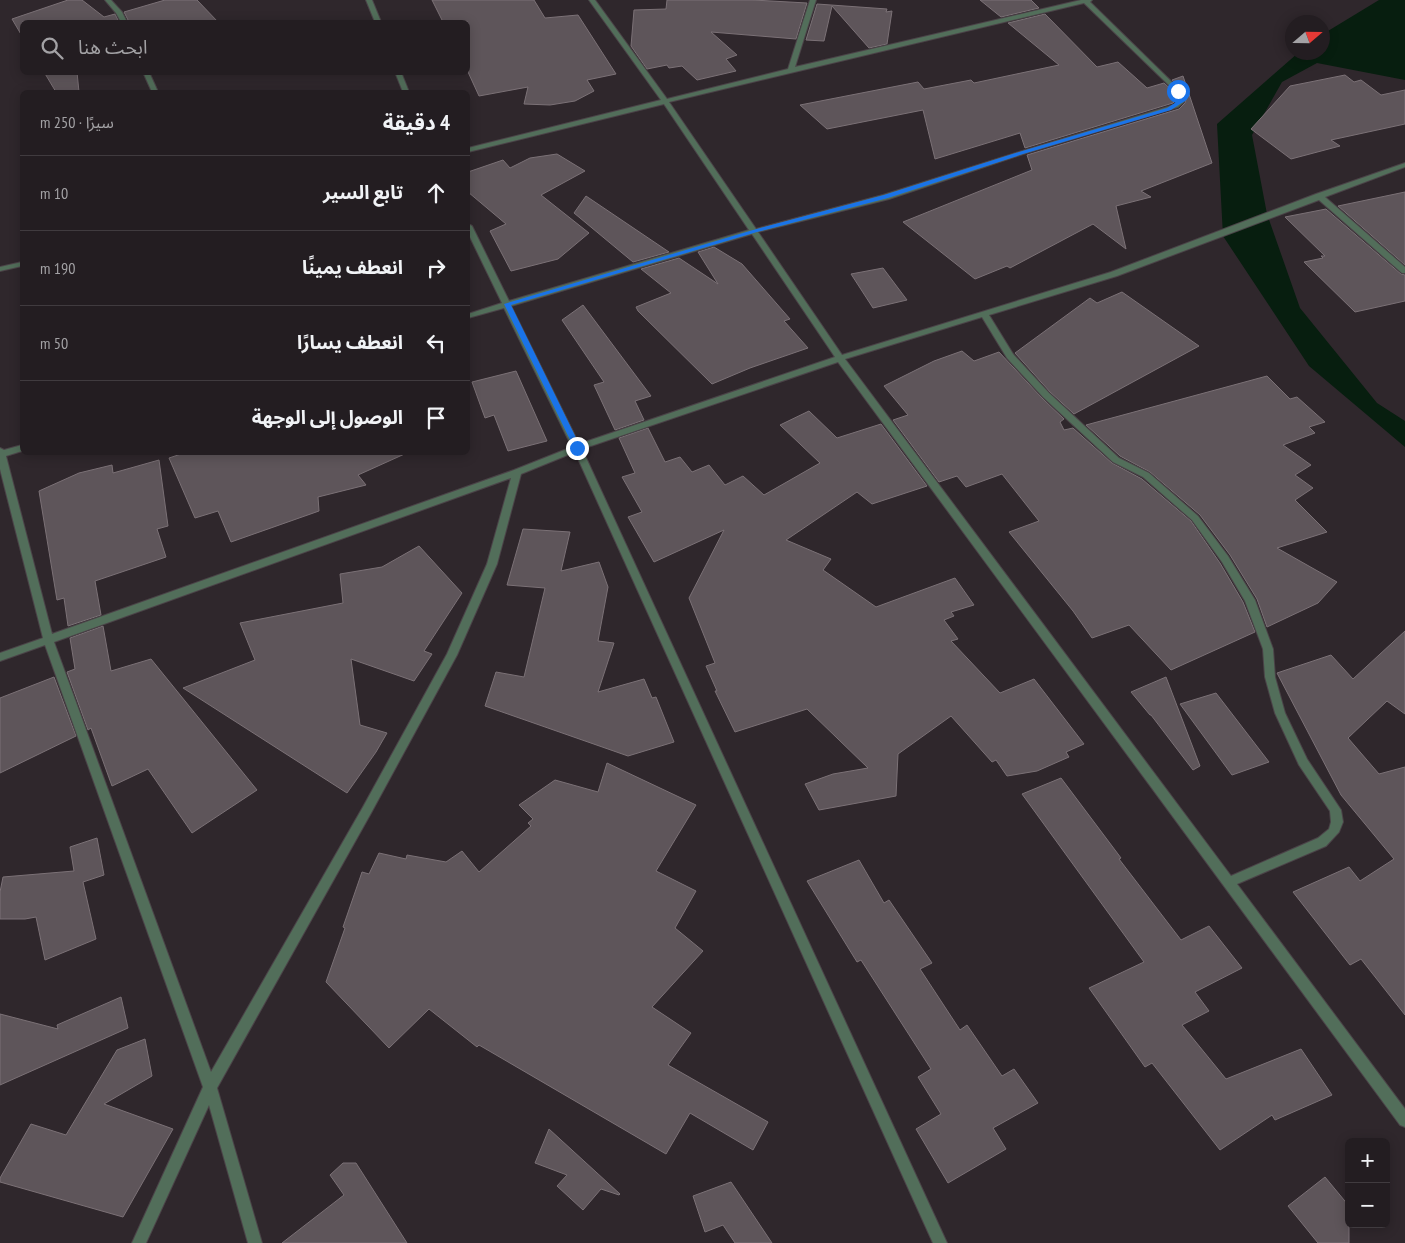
<!DOCTYPE html>
<html lang="ar">
<meta charset="utf-8">
<style>
:root{--surface:#231d21;--page:#2b262a;--text:#f1f3f6;--muted:#a3a2a5;--line:#403b3f}
body{margin:0;font-family:"PT Sans Narrow","Noto Sans Arabic",sans-serif;background:var(--page);color:var(--text);direction:rtl}
.controls{position:absolute;right:15px;bottom:15px;display:grid;overflow:hidden;border-radius:8px;box-shadow:0 2px 12px #0003}
.controls button{width:45px;height:45px;display:grid;place-items:center;padding:0;border:0;border-bottom:1px solid var(--line);background:var(--surface);color:var(--text);font:25px sans-serif}
.compass{position:absolute;left:1285px;top:15px;width:45px;height:45px;border-radius:50%;background:var(--surface);box-shadow:0 2px 12px #0003;rotate:70deg}
.stop{position:absolute;width:15px;height:15px;margin:-11px;border:4px solid #1a73e8;border-radius:50%;background:#fff}
.stop.end{background:#1a73e8;border-color:#fff;box-shadow:0 1px 5px #0008}
.list{margin:0;padding:0;list-style:none}
h2{display:flex;justify-content:space-between;align-items:center;height:65px;margin:0;padding:0 20px;font-size:21px}
h2 small{font-size:16px;font-weight:400;color:var(--muted)}
.list li{display:grid;grid-template-columns:32px 1fr auto;gap:15px;align-items:center;box-sizing:border-box;height:75px;padding:0 20px;border-top:1px solid var(--line)}
.list b{display:block;font-size:19px;white-space:nowrap}
.list em{font-size:16px;font-style:normal;color:var(--muted)}
.icon{flex:none;width:28px;height:28px;fill:none;stroke:currentColor;stroke-width:2;stroke-linecap:round;stroke-linejoin:round}
.map{position:relative;flex:none;width:1405px;height:1243px;overflow:hidden;direction:ltr}
.search{position:absolute;background:var(--surface);box-shadow:0 2px 12px #0003;left:20px;top:20px;width:450px;height:55px;display:flex;align-items:center;gap:12px;box-sizing:border-box;padding:0 18px;border-radius:8px;color:var(--muted);font-size:19px}
.panel{position:absolute;background:var(--surface);box-shadow:0 2px 12px #0003;left:20px;top:90px;width:450px;height:365px;border-radius:8px;direction:rtl}
.map>svg:first-child{display:block}
</style>
<div class="map">
<svg width="1405" height="1243" viewBox="0 0 1405 1243">
<rect width="100%" height="100%" fill="#2f272c"/>
<!-- water -->
<path fill="#071e0f" d="M1379 0H1405V80L1317 63 1282 82 1252 135 1267 214 1300 308 1377 403 1405 421V447L1309 366 1223 236 1217 124 1298 53 1322 52 1323 34Z"/>
<!-- building -->
<path fill="#5e555a" stroke="#7b7176" d="M68 0H82L104 17 115 14 119 22H22V36L12 19Z
M165 0H197L218 22H129L124 12Z
M432 0H534L545 18 578 15 616 74 587 80 594 91 575 101 550 105 524 104 528 87 479 96 468 72V22H443Z
M667 0H753L807 3 796 39 711 32 737 55 726 59 736 71 697 80 682 66 669 68 667 65 647 69 631 46 634 10 666 9Z
M980 0H1031L1039 8 1001 17Z
M817 4 887 9 886 12 892 11 887 44 869 48 832 6 824 41 806 40Z
M1045 14 1097 67 1118 62 1147 88 1164 83 1175 93 1176 100 1173 103 1025 148 1020 133 935 159 923 110 827 129 800 105 918 82 924 89 971 80 974 83 1059 65 1008 23Z
M44 72H77L79 92H56Z
M1345 75 1354 82 1361 80 1381 95 1405 90V124L1331 140 1340 146 1291 159 1251 129 1290 86Z
M1183 76 1212 163 1141 191 1151 197 1116 206 1126 249 1093 224 1010 268 1007 266 975 279 903 222 1032 170 1027 155 1179 109 1185 103 1187 96 1172 80Z
M557 154 585 171 541 195 589 233 558 259 511 271 490 231 506 224 468 192V172L503 160 510 168 530 158Z
M1405 192V265L1338 206Z
M586 196 669 252 633 262 574 213Z
M1326 209 1401 274 1405 275V301L1355 312 1304 262 1323 258 1321 256H1325L1285 217Z
M714 247 742 264 790 319 784 321 808 348 750 368 712 384 638 311 636 307 671 293 641 269 679 258 718 284 698 252Z
M883 268 907 300 873 308 851 274Z
M1122 292 1199 346 1074 414 1050 392 1015 353 1090 298 1097 303Z
M583 305 651 396 635 401 644 420 615 430 594 385 604 382 562 320Z
M962 351 974 361 999 352 1042 398 1064 419 1060 422 1064 430 1073 428 1112 463 1142 479 1191 521 1220 563 1243 602 1255 632 1171 670 1129 625 1092 638 1073 611 1009 532 1039 521 1002 474 966 487 957 476 939 482 893 420 908 415 884 386 934 361Z
M516 371 547 441 508 451 494 415 485 418 472 382Z
M1267 376 1290 399 1297 397 1325 422 1309 427 1315 433 1283 445 1311 465 1295 475 1313 488 1295 500 1327 532 1277 548 1337 582 1318 603 1267 627 1257 599 1230 555 1200 515 1150 472 1120 456 1086 425Z
M809 411 837 438 881 424 927 486 872 504 857 492 786 540 831 559 823 570 876 607 955 578 974 605 951 612 954 616 944 620 958 639 951 641 1000 693 1034 679 1084 744 1066 752 1069 757 1037 771 1007 776 996 760 992 762 951 716 898 754 896 796 819 810 805 784 833 774 868 768 807 709 735 732 715 691H717L706 666 715 663 689 598 724 530 654 562 628 517 642 512 622 477 635 473 619 438 648 428 665 462 680 457 692 472 709 465 725 485 743 476 764 495 820 463 780 425Z
M187 452H409L358 475 366 485 318 497 319 511 231 542 218 511 195 518 169 458Z
M159 460 168 526 157 529 166 557 95 581 101 615 68 626 64 598 57 600 39 491 79 473 112 465 113 473Z
M523 529 570 532 561 571 599 562 608 587 598 641 614 643 598 692 644 679 652 698 656 697 674 742 628 756 485 706 496 672 524 677 545 588 507 585Z
M419 546 462 593 424 651 432 654 414 681 351 659 360 725 387 733 376 752 347 793 183 688 255 660 240 623 343 603 340 574 382 567Z
M103 626 111 671 151 659 257 790 192 833 148 769 112 786 91 728 88 730 67 672 75 669 70 638Z
M1405 631V714L1387 701 1348 738 1379 774 1405 767V1015L1361 959 1350 965 1293 892 1349 867 1360 881 1394 859 1341 795 1277 673 1331 655 1353 679Z
M54 677 76 736 0 773V698Z
M1166 677 1200 766 1193 770 1151 715H1150L1131 692Z
M1216 693 1269 762 1232 775 1180 704Z
M607 763 696 805 656 871 696 891 675 928 703 951 652 1007 691 1033 668 1065 768 1122 753 1150 690 1113 666 1154 479 1045 477 1047 429 1009 389 1048 326 982 345 928 343 927 362 872 369 874 379 853 406 859 407 855 446 862 462 851 479 872 531 826 528 823 533 819 519 805 555 780 598 792Z
M1061 778 1121 858 1119 859 1181 940 1209 926 1242 968 1195 992 1209 1011 1182 1025 1226 1079 1301 1049 1332 1095 1275 1120 1272 1115 1220 1150 1152 1063 1145 1067 1089 988 1144 962 1022 794Z
M97 838 104 875 83 882 96 939 45 960 36 917 25 919H0V892L3 877 74 871 70 847Z
M859 860 884 903 889 900 932 963 920 969 960 1030 967 1025 1002 1076 1014 1069 1038 1103 993 1128 1006 1149 948 1183 916 1129 941 1114 918 1077 931 1069 861 960 857 962 807 881Z
M121 997 128 1028 0 1085V1014L58 1029 57 1025Z
M145 1039 152 1076 104 1104 173 1129 123 1217 0 1182V1178L31 1124 66 1135 117 1050Z
M549 1129 620 1194 619 1195 601 1189 583 1210 557 1186 567 1175 535 1163Z
M343 1163H356L407 1243H282L344 1195 330 1175Z
M1325 1177 1349 1206V1243H1318L1288 1206Z
M731 1182 772 1243H735L723 1225 705 1232 693 1196Z"/>
<g fill="none" stroke-linecap="round" stroke-linejoin="round">
<!-- minor casing -->
<g stroke="#4b4348" stroke-width="2">
<path id="minor" d="M105 0H111L122 12 127 22H121L116 13Z
M366 0H372L381 22H375Z
M589 0H595L667 99 788 69 810 0H816L795 67 1081 0H1092L1090 2 1180 90 1185 97 1184 102 1178 107 1023 154 889 199 758 232 842 355 1111 272 1316 194 1405 163V167L1325 197 1405 267V273H1402L1319 200 1117 276 989 315 1013 354 1049 393 1119 458 1149 473 1198 516 1228 556 1255 600 1273 649 1275 677 1285 713 1307 759 1341 810 1343 822 1339 832 1326 846 1237 884 1405 1109V1127L1400 1125 838 362 582 449 947 1243H933L575 452 521 474 497 564 457 655 371 813 217 1088 262 1243H248L209 1105 146 1243H132L203 1087 45 645 0 661V653L43 638 0 469V448L4 450 22 445V451L6 456 52 634 514 470 572 447 504 308 468 318V314L502 303 468 233V224L472 226 509 301 749 230 664 104 468 152V148L661 100ZM1084 3 1176 92 1179 97 1178 101 1174 105 1019 152 883 195 756 229 669 102ZM752 234 835 357 579 444 511 306ZM982 317 1007 358 1043 397 1113 462 1143 477 1192 520 1222 562 1245 601 1263 649 1265 677 1275 713 1299 765 1330 811 1331 822 1329 829 1318 838 1231 876 845 359ZM511 478 487 564 447 654 363 807 211 1072 54 642Z
M143 72H149L158 92H152Z
M395 72H401L409 92H403Z
M22 262V266L0 271V267Z"/>
</g>
<!-- minor -->
<use href="#minor" fill="#526e5a" fill-rule="evenodd"/>
</g>
<!-- route -->
<path fill="#1a73e8" d="M1178 89 1184 97 1183 102 1171 110 1023 154 888 198 757 232 511 305 581 448 580 450 574 448 504 304 753 230 884 195 1019 152 1167 108 1178 101 1179 97 1175 91Z"/>
</svg>
<div class="controls">
<button>+</button>
<button>−</button>
</div>
<svg class="compass" viewBox="-18 -18 36 36"><path d="M0-13l5 13h-10z" fill="#e53935"/><path d="M0 13l5-13h-10z" fill="#a3a2a5"/></svg>
<div class="stop" style="left:1178px;top:91px"></div>
<div class="stop end" style="left:577px;top:448px"></div>
<div class="search"><svg class="icon" aria-label="search" viewBox="0 0 24 24"><circle cx="10" cy="10" r="6"/><path d="M15 15l6 6"/></svg>ابحث هنا</div>
<section class="panel">
<h2>4 دقيقة<small>سيرًا · 250 m</small></h2>
<ul class="list">
<li><svg class="icon" aria-label="ahead" viewBox="0 0 24 24"><path d="M12 20V5M6 11l6-6 6 6"/></svg><div><b>تابع السير</b></div><em>10 m</em></li>
<li><svg class="icon" aria-label="right" viewBox="0 0 24 24"><path d="M7 20v-9h11M14 6l5 5-5 5"/></svg><div><b>انعطف يمينًا</b></div><em>190 m</em></li>
<li><svg class="icon" aria-label="left" viewBox="0 0 24 24"><path d="M17 20v-9H6M10 6l-5 5 5 5"/></svg><div><b>انعطف يسارًا</b></div><em>50 m</em></li>
<li><svg class="icon" aria-label="arrive" viewBox="0 0 24 24"><path d="M6 21V4h12l-3 4 3 4H6"/></svg><div><b>الوصول إلى الوجهة</b></div></li>
</ul>
</section>
</div>
